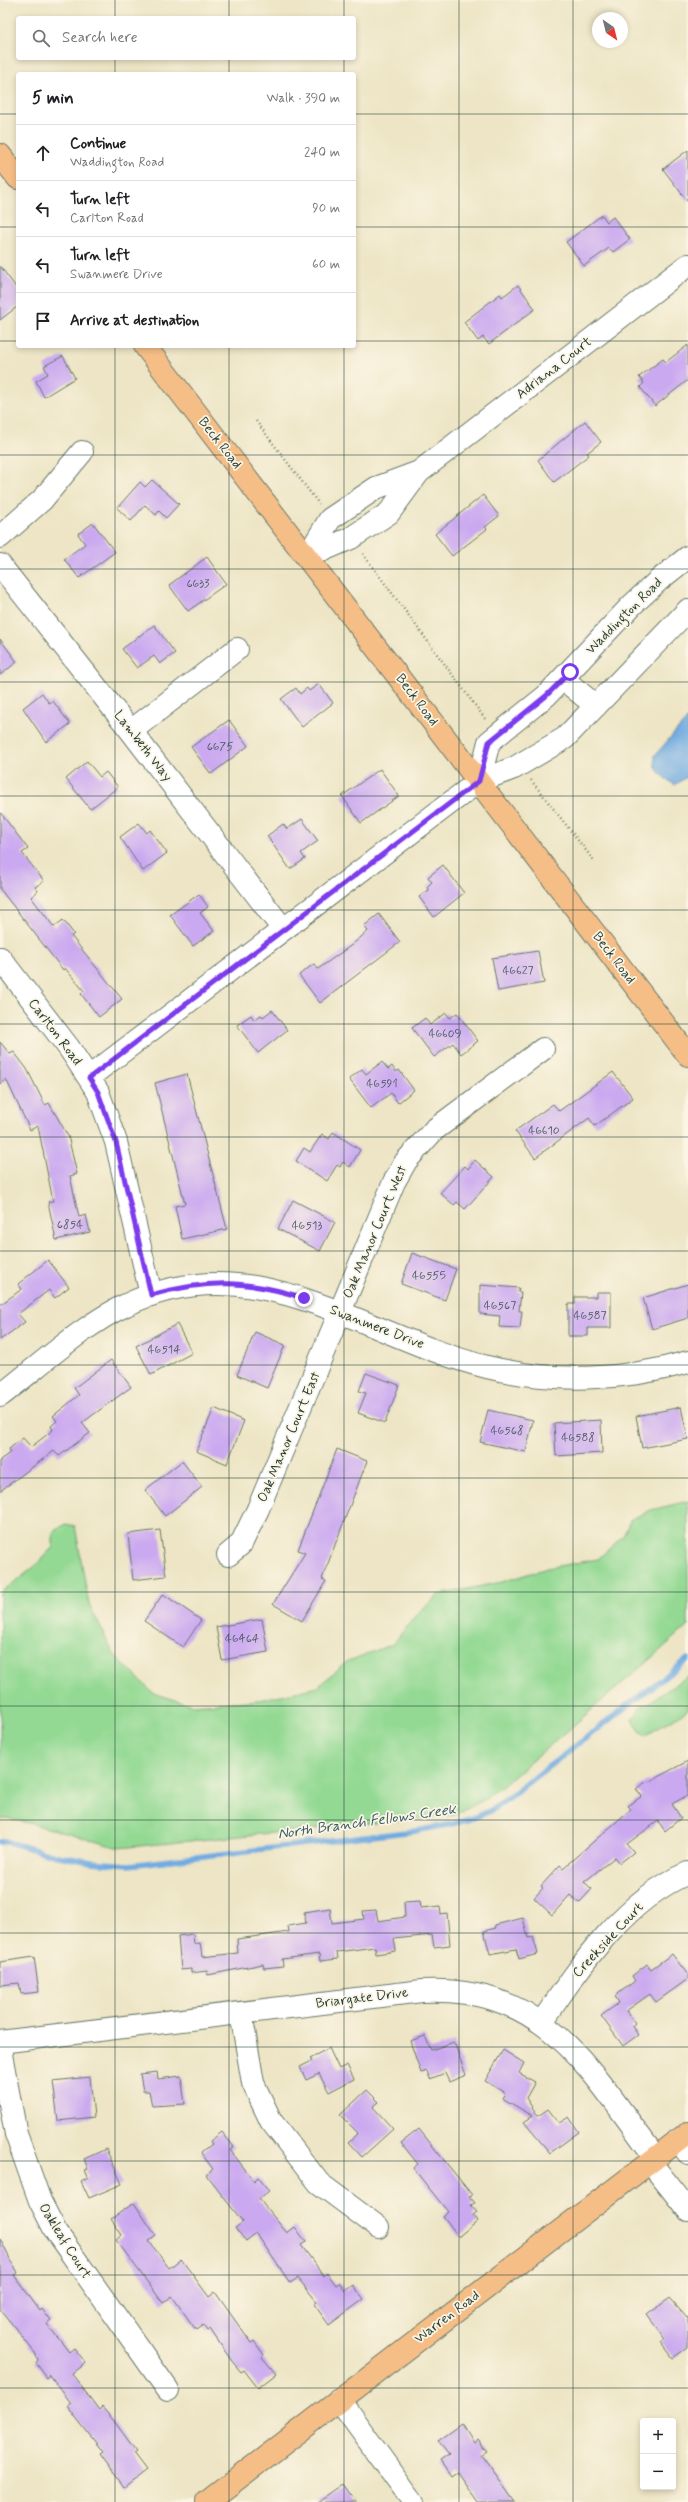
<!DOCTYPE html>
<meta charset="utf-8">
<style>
:root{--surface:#fff;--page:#f2f2f2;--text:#202124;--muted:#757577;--line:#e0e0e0}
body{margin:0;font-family:Mynerve,sans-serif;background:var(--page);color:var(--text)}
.controls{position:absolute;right:12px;bottom:12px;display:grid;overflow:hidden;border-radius:4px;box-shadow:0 2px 6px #0003}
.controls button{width:36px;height:36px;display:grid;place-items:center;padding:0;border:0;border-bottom:1px solid var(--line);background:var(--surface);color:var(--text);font:20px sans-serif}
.compass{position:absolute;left:592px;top:12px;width:36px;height:36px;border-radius:50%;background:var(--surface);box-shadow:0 2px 6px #0003;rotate:145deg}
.stop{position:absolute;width:12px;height:12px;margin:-9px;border:3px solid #7c3aed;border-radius:50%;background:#fff}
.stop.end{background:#7c3aed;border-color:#fff;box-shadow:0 1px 4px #0008}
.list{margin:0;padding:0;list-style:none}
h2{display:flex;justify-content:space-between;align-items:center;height:52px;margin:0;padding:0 16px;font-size:17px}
h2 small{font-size:13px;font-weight:400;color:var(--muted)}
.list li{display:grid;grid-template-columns:26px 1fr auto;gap:12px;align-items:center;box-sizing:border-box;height:56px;padding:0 16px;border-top:1px solid var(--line)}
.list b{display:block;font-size:15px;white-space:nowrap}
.list p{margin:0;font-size:13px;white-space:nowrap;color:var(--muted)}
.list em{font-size:13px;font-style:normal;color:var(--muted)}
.icon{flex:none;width:22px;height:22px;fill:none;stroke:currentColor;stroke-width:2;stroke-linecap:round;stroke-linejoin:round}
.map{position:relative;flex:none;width:688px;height:2502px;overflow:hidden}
.search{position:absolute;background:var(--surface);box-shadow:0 2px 6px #0003;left:16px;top:16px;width:340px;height:44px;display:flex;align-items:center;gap:10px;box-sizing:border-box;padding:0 14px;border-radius:4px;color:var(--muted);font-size:15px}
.panel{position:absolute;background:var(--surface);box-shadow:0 2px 6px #0003;left:16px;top:72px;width:340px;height:276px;border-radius:4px}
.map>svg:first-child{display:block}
</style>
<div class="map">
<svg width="688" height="2502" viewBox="0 0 688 2502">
<rect width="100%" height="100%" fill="#fcf5e5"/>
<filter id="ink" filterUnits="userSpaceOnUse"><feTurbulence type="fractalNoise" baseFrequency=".025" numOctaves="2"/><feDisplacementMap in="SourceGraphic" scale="8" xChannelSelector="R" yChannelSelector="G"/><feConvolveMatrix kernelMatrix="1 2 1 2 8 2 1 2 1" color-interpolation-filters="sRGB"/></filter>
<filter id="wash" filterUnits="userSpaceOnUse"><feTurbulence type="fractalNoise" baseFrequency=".012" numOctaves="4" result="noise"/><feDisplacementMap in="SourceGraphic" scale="16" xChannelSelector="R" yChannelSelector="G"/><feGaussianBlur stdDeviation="0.9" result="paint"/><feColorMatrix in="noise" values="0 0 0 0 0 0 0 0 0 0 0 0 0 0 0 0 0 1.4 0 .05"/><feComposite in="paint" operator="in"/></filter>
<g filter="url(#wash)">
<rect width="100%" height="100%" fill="#ede5c5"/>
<!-- green -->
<path fill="#93d993" stroke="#598b64" d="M688 1501V1626L565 1733 487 1798 455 1815 119 1848 33 1824 6 1818 0 1819V1593L33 1568 53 1547V1533L65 1524 75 1526 89 1604 113 1653 153 1693 192 1705 259 1700 317 1687 348 1661 393 1644 416 1615 438 1595 502 1582 547 1568 598 1559 623 1536 631 1519 651 1510Z
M688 1676V1710L644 1736 632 1720 638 1710Z"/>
<!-- water -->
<path fill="#71abe1" stroke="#48748a" d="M688 718V776L675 785C664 778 652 770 655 755Z"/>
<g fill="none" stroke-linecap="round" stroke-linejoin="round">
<!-- stream -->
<path stroke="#71abe1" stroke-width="5.5" d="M0 1842H8L58 1856 92 1862 129 1865 415 1831C443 1826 470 1822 495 1808L688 1659"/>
</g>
<g id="blocks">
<!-- building -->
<path fill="#caa9f0" d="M688 150V202L663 169Z
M602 215 607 222 613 217 630 239 613 252 609 248 584 266 566 242Z
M0 266 18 290V306L0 320Z
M518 285 535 309 489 344 483 337 478 341 464 322 500 294 502 297Z
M688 345V380L655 406 640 387 644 383 639 377 663 359 666 362Z
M63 356 75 378 44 397 36 381 48 374 44 366Z
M585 421 601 442 587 453 589 455 554 482 538 460Z
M152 480 179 504 166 518 159 511 156 515 145 505 131 521 117 508 140 482 145 487Z
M483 495 499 516 485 527 487 529 452 556 435 534Z
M93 523 115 552 79 578 64 559 85 544 78 534Z
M207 557 226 584 188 611 169 585Z
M154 625 175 653 160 664 154 656 137 668 122 649Z
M0 639 17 662 0 675Z
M319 684 333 703 302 727 281 699 296 688 300 694 307 688 309 691Z
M42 693 49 703 53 701 70 724 46 742 23 708Z
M229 720 248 746 211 774 191 747Z
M87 761 100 777 106 772 118 787 90 809 66 779Z
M380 769 399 796 361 823 342 796Z
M0 812 28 849 22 853 44 881 35 887 38 891 31 897 54 927 63 920 74 934 71 936 122 999 99 1017 81 994 84 991 65 968 63 970 0 889Z
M302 819 318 841 301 853 305 859 290 869 267 836 283 824 287 829Z
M139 823 147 833 150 830 167 853 143 871 120 837Z
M443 865 464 893 434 917 419 897 429 890 427 887 432 882 428 877Z
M199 894 208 907 200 913 214 931 193 946 170 915Z
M379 914 400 942 320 1003 299 975 314 964 318 969 353 944 368 931 364 926Z
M538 951 544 983 498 991 492 958Z
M272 1010 287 1030 258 1053 237 1025 251 1015 254 1020 261 1015 263 1017Z
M446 1013 450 1018 457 1013 478 1041 461 1054 453 1043 434 1057 412 1028 425 1018 430 1025Z
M0 1042 10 1054 14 1052 27 1069 45 1105 49 1103 68 1136 77 1174 70 1176 79 1217 86 1215 90 1232 56 1240 48 1202 53 1201 38 1126 30 1130 6 1079 0 1084Z
M382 1062 388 1069 392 1066 396 1072 399 1070 414 1090 398 1103 391 1093 371 1108 349 1079 362 1069 366 1074Z
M613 1072 633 1098 595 1126 589 1118 535 1158 515 1131 553 1104 559 1111Z
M187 1074 227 1229 182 1239 175 1206 185 1204 155 1083Z
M333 1132 360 1150 350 1167 343 1162 340 1167 337 1165 327 1181 296 1161 304 1148 310 1152 322 1134 329 1139Z
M475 1160 494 1177 465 1209 457 1202 454 1205 440 1193 465 1166 468 1169Z
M293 1200 335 1222 320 1251 278 1229Z
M412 1253 456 1269 445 1300 401 1284Z
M48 1260 69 1287 55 1298 49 1290 18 1314 25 1322 0 1340V1305L22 1289 18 1284Z
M688 1284V1318L652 1329 643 1298Z
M480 1285 519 1288 518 1292H521L519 1311H522L520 1328 499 1327 500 1316 480 1314Z
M596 1292H611V1328H588V1336H568V1304H575V1297H596Z
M177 1324 192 1353 151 1375 136 1346Z
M255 1332 285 1345 267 1388 237 1375Z
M111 1360 131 1387 82 1423 90 1433 59 1456 54 1451 0 1491V1460L11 1452 9 1449 23 1438 31 1447 53 1430 51 1426 57 1421 53 1416 79 1395 74 1388Z
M366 1373 399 1385 385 1423 358 1413 366 1393 359 1391Z
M681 1407 688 1439 642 1448 636 1416Z
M214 1408 244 1421 227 1464 196 1451Z
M488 1410 533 1420 526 1452 480 1442Z
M601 1420 602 1453 556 1456 554 1423Z
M337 1449 367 1461 322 1579 326 1581 302 1621 273 1604 305 1553 298 1550Z
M182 1461 202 1487 165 1516 145 1490Z
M160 1530 166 1576 133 1580 128 1534Z
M163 1594 201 1620 183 1647 144 1621Z
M262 1619 268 1652 222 1660 216 1627Z
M688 1761V1795L672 1804 681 1818 665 1831 658 1821 627 1844 634 1852 620 1863 615 1857 584 1882 592 1889 579 1903 570 1895 552 1915 534 1898 543 1888 541 1886 560 1865 563 1868 631 1809 628 1806 642 1796 636 1789 647 1781 648 1782Z
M420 1901 421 1908 440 1906 441 1914 447 1913 450 1945 434 1947 432 1935 394 1939 396 1951 376 1954 375 1947 337 1952 338 1959 320 1961 319 1954 282 1959 283 1966 264 1968 263 1964 208 1975 207 1971 191 1973V1969L181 1970 178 1936 193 1934 194 1944 200 1943 202 1957 238 1953 237 1939 289 1932 288 1926 306 1923 304 1912 330 1908 332 1923 364 1919 363 1911 376 1910 378 1921 405 1917 404 1902Z
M523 1918 528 1938 533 1937 538 1954 519 1959 516 1949 490 1954 484 1931 496 1928 495 1925Z
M672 1954 688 1975V1979L656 2002 650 1994 626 2011 635 2023 632 2026 638 2035 623 2046 601 2016 619 2003 615 1996 635 1981 632 1976 647 1964 651 1969Z
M34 1957 39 1992 21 1994 19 1983 0 1985V1962Z
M425 2036 431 2050 454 2042 466 2075 449 2082 445 2073 430 2079 427 2071 421 2073 410 2041Z
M329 2048 339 2069 347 2065 354 2079 329 2092 319 2074 306 2080 300 2067 312 2061 310 2058Z
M503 2050 524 2063 519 2073 535 2082 526 2098 538 2116 548 2109 559 2123 569 2117 579 2132 550 2153 524 2122 533 2116 502 2098 505 2093 485 2081Z
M157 2072 158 2079 181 2076 185 2104 152 2106 149 2091H143L140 2074Z
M90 2077 94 2117 58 2121 53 2081Z
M367 2090 379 2102 373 2107 393 2129 362 2157 348 2142 358 2133 340 2115Z
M419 2129 472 2195 469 2196 475 2203 471 2205 477 2212 473 2215 478 2221 459 2237 443 2216 448 2212 413 2168 418 2164 401 2143Z
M222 2132 234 2147 230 2150 254 2181 258 2177 269 2191 259 2199 287 2233 295 2227 306 2242 301 2245 324 2276 327 2273 336 2285 339 2283 345 2291 353 2285 364 2299 329 2325 314 2304 317 2302 298 2278 290 2283 256 2233 246 2241 235 2228 243 2222 206 2175 213 2169 201 2153 212 2144 210 2141Z
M106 2149 122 2184 89 2198 81 2181 88 2177 85 2170 88 2169 84 2159Z
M134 2203 156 2236 149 2241 169 2268 181 2259 209 2297 215 2292 251 2343 254 2341 264 2355 262 2357 276 2374 258 2388 244 2370 241 2372 231 2360 210 2329 207 2331 203 2325 196 2330 172 2296 163 2303 116 2240 122 2235 111 2219Z
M0 2239 17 2273 14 2275 40 2311 42 2309 51 2321 47 2324 69 2352 74 2348 86 2363 72 2374 99 2410 102 2407 114 2421 136 2451 133 2453 146 2470 124 2487 100 2454 103 2452 67 2406 71 2403 50 2375 47 2378 36 2363 38 2360 35 2353 0 2309Z
M670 2298 688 2318V2347L673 2358 661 2342 665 2339 647 2315Z
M462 2424 474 2442 478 2439 487 2451 481 2455 515 2502H479L458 2472 451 2477 440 2461 449 2455 438 2441Z
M343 2484 356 2502H317Z"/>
</g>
</g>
<g filter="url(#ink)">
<use href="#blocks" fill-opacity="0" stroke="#677867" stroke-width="1"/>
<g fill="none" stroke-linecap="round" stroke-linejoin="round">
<!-- minor casing -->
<g stroke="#677867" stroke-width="24">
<path id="minor" d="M0 537 42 500 82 452
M307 557 351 538 389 513 419 472 688 265
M307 557 330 519 376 488 419 472
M0 565 131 731 283 929
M563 679 596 706
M131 731 237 649
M479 781 489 742 546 696 631 606 659 580 688 557
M0 958 69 1048 98 1092 116 1142 151 1295
M89 1077 479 781 514 768 565 738 688 610
M0 1396C37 1368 84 1324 126 1305 257 1242 364 1337 487 1367 553 1383 623 1381 688 1362
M228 1555 241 1544 258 1509 394 1182 406 1161 434 1130 543 1049
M241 2013 253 2083 271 2121 319 2183 378 2227
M542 2022C580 1966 624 1900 688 1873
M0 2042 422 1991C548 1985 589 2070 656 2158
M0 2049 16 2134 40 2201 56 2232 168 2390
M678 2140 688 2153
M650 2162 688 2210
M339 2400 413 2502"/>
</g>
<!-- major casing -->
<g stroke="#677867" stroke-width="24">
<path id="major" d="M0 155 18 178
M145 346 688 1055
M207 2502 688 2133"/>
</g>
<!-- path -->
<path stroke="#677867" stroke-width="2.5" stroke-dasharray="1 3" stroke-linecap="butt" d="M256 421 319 504
M363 554 486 720
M531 780 595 862"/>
<!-- minor -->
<use href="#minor" stroke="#fff" stroke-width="22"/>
<!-- major -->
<use href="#major" stroke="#f6be87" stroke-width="22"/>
</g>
</g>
<g fill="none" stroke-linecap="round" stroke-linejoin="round" filter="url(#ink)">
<!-- route -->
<path stroke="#7c3aed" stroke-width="5" d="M304 1298C247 1280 208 1279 151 1295L116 1142 98 1092 89 1078 479 781 489 742 546 696 570 672"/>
</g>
<!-- grid -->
<path fill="none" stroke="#1f3d34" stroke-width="1" stroke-opacity="0.55" d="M115 0V18M229 0V18M344 0V18M459 0V2502M573 0V2502M115 58V74M229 58V74M344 58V74M0 114H18M354 114H688M0 227H18M354 227H688M0 341H18M354 341H688M115 346V2502M229 346V2502M344 346V2502M0 455H688M0 569H688M0 682H688M0 796H688M0 910H688M0 1024H688M0 1137H688M0 1251H688M0 1365H688M0 1478H688M0 1592H688M0 1706H688M0 1820H688M0 1933H688M0 2047H688M0 2161H688M0 2275H688M0 2388H688"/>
<g text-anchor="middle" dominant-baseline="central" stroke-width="3.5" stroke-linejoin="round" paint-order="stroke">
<!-- number labels -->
<g font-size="12" fill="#4a5863">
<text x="198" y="584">6633</text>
<text x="220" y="747">6675</text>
<text x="518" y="971">46627</text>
<text x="445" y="1034">46609</text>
<text x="382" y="1084">46591</text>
<text x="544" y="1131">46610</text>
<text x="70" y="1225">6854</text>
<text x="307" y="1226">46513</text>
<text x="429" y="1276">46555</text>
<text x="500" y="1306">46567</text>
<text x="590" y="1316">46587</text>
<text x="164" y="1350">46514</text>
<text x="507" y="1431">46568</text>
<text x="578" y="1438">46588</text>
<text x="242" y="1639">46464</text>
</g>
<!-- street labels -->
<g font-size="14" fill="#1f3d34" stroke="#fcf5e5">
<text transform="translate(554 368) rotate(-38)">Adriana Court</text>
<text transform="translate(220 443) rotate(52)">Beck Road</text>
<text transform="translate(624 616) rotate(-45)">Waddington Road</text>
<text transform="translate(417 700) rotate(53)">Beck Road</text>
<text transform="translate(143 746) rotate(52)">Lambeth Way</text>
<text transform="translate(614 958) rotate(53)">Beck Road</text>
<text transform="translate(55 1032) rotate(53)">Carlton Road</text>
<text transform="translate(375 1232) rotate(-67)">Oak Manor Court West</text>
<text transform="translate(377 1327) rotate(21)">Swanmere Drive</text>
<text transform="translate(289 1437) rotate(-67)">Oak Manor Court East</text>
<text transform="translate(608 1940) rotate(-47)">Creekside Court</text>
<text transform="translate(362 1998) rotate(-7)">Briargate Drive</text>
<text transform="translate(65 2241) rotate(58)">Oakleaf Court</text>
<text transform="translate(447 2317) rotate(-37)">Warren Road</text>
</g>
<!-- water labels -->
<g font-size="15" font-style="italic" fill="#385e68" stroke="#fcf5e5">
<text transform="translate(367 1822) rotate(-8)">North Branch Fellows Creek</text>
</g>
</g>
</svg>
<div class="controls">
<button>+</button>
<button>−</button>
</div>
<svg class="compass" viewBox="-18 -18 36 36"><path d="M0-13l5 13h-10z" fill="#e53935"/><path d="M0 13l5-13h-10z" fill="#757577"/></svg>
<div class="stop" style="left:570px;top:672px"></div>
<div class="stop end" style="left:304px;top:1298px"></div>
<div class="search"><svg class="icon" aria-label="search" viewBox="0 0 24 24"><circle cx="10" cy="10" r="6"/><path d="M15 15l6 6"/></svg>Search here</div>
<section class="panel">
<h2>5 min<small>Walk · 390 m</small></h2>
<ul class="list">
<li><svg class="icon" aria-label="ahead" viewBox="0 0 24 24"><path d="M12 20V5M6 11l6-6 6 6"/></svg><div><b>Continue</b><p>Waddington Road</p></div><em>240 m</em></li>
<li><svg class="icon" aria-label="left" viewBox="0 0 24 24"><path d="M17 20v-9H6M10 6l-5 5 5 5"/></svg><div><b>Turn left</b><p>Carlton Road</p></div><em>90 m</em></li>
<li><svg class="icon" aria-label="left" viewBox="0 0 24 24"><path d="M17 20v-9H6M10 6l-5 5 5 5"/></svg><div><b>Turn left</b><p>Swanmere Drive</p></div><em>60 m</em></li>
<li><svg class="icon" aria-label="arrive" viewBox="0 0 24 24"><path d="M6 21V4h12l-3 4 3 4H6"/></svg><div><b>Arrive at destination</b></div></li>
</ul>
</section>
</div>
